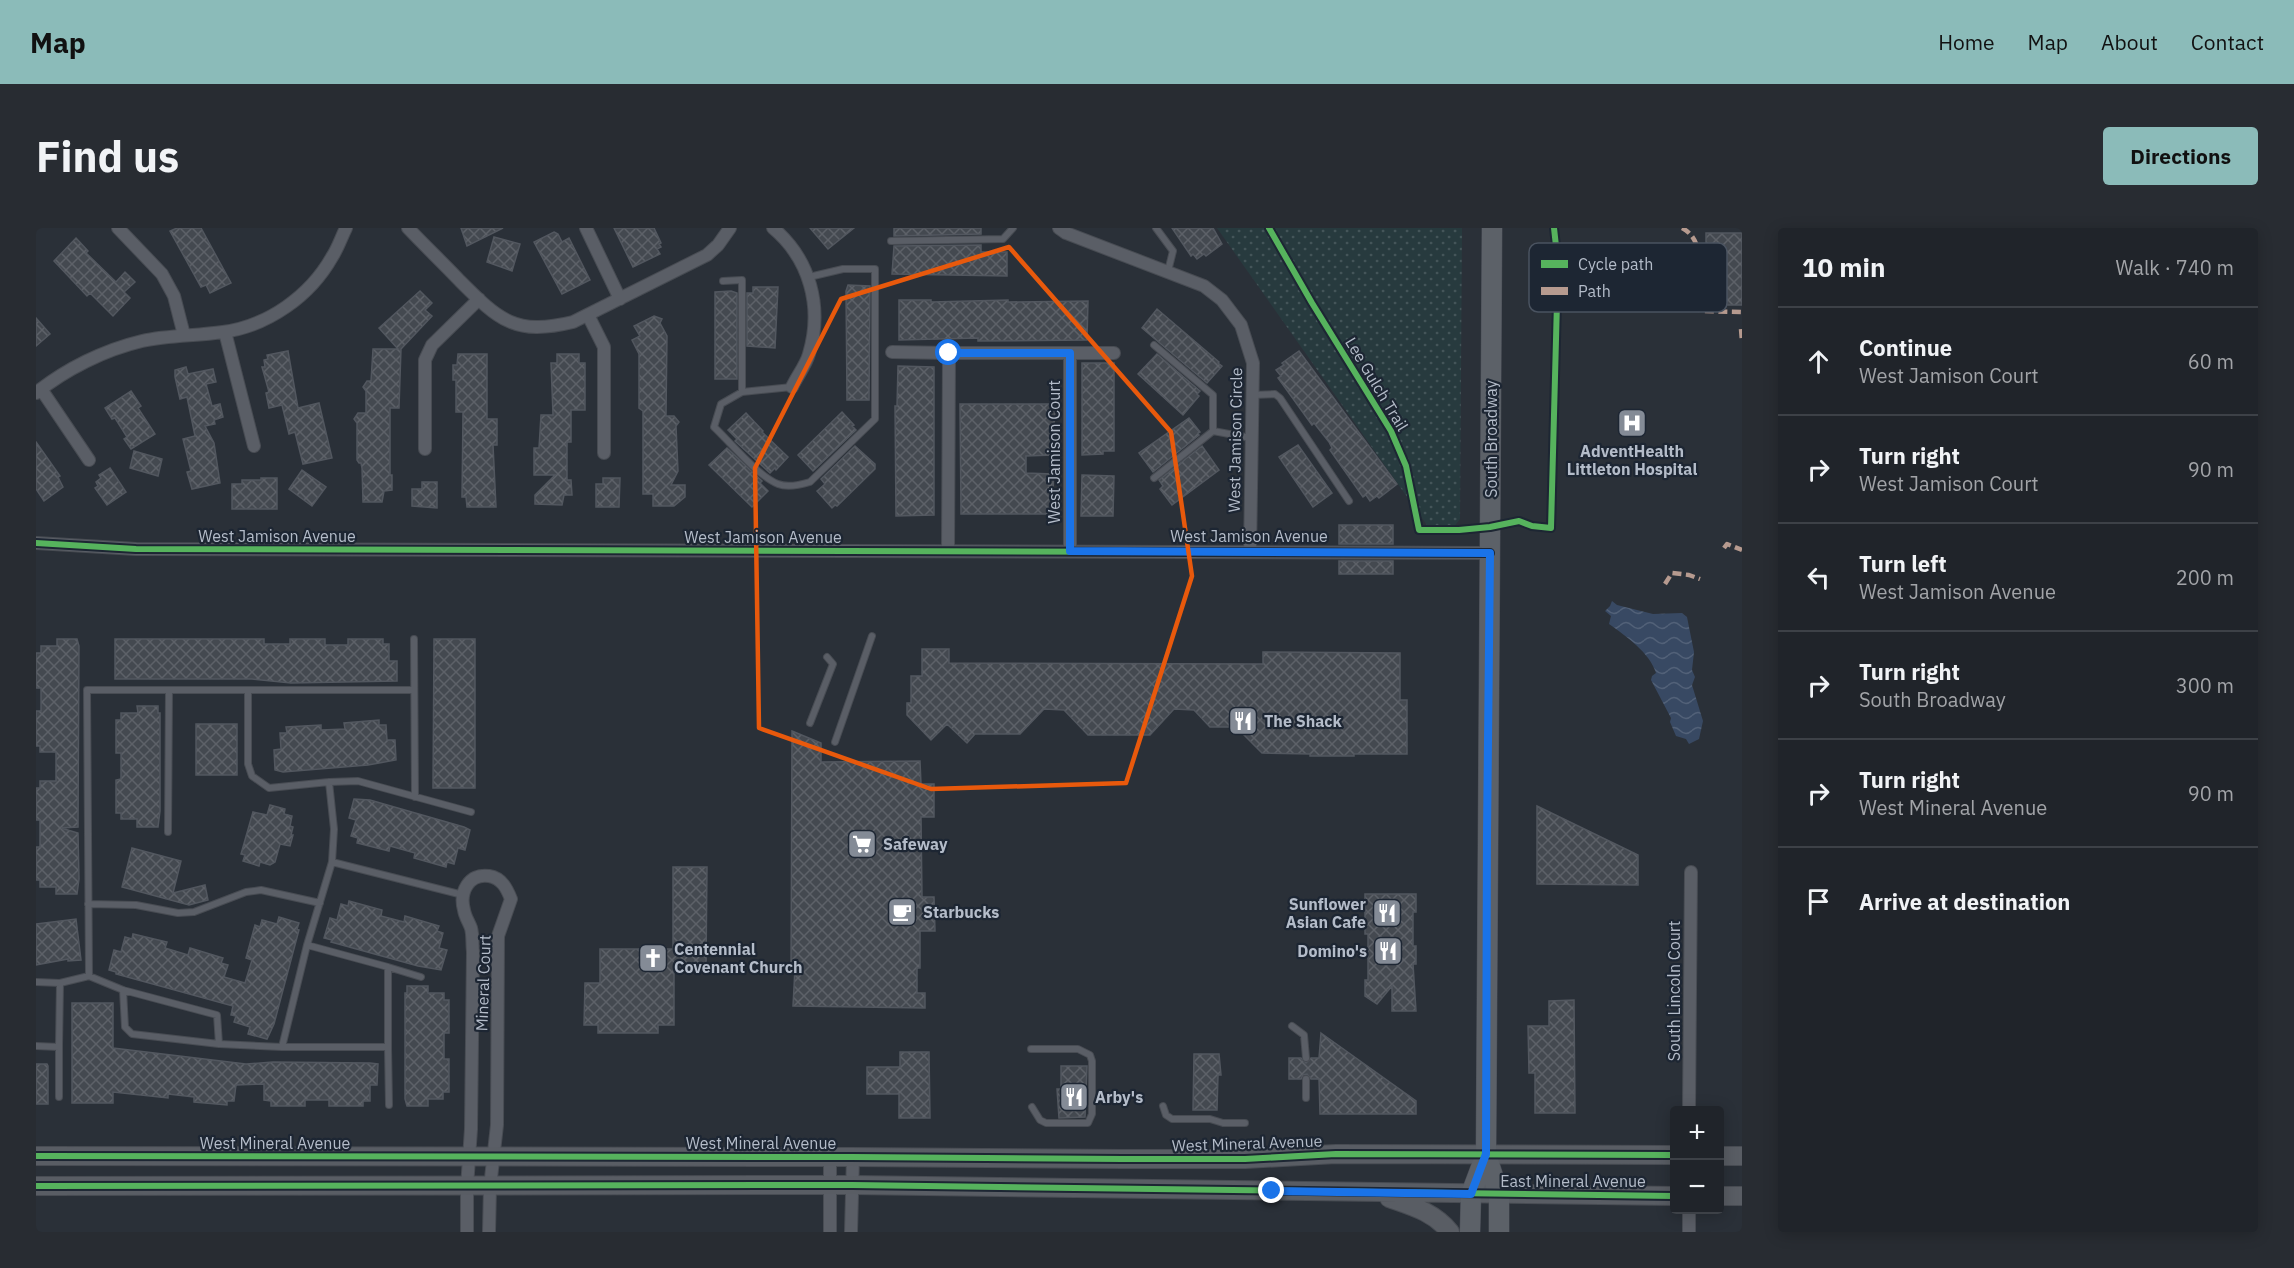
<!DOCTYPE html>
<meta charset="utf-8">
<style>
:root{--surface:#20242a;--page:#282c32;--text:#f1f3f6;--muted:#a2a4a8;--line:#3d4147;--accent:#8bbbb9}
body{margin:0;font-family:"IBM Plex Sans",sans-serif;background:var(--page);color:var(--text)}
.controls{position:absolute;right:18px;bottom:18px;display:grid;overflow:hidden;border-radius:6px;box-shadow:0 3px 15px #0003}
.controls button{width:54px;height:54px;display:grid;place-items:center;padding:0;border:0;border-bottom:2px solid var(--line);background:var(--surface);color:var(--text);font:30px sans-serif}
.stop{position:absolute;width:18px;height:18px;margin:-14px;border:4px solid #1a73e8;border-radius:50%;background:#fff}
.stop.end{background:#1a73e8;border-color:#fff;box-shadow:0 2px 6px #0008}
.list{margin:0;padding:0;list-style:none}
h2{display:flex;justify-content:space-between;align-items:center;height:78px;margin:0;padding:0 24px;font-size:26px}
h2 small{font-size:20px;font-weight:400;color:var(--muted)}
.list li{display:grid;grid-template-columns:39px 1fr auto;gap:18px;align-items:center;box-sizing:border-box;height:108px;padding:0 24px;border-top:2px solid var(--line)}
.list b{display:block;font-size:22px;white-space:nowrap}
.list p{margin:0;font-size:20px;white-space:nowrap;color:var(--muted)}
.list em{font-size:20px;font-style:normal;color:var(--muted)}
.icon{flex:none;width:33px;height:33px;fill:none;stroke:currentColor;stroke-width:2;stroke-linecap:round;stroke-linejoin:round}
.map{position:relative;flex:none;width:1706px;height:1004px;overflow:hidden;border-radius:6px}
header{display:flex;align-items:center;gap:36px;box-sizing:border-box;height:84px;padding:0 30px;background:var(--accent);color:#111}
header strong{font-size:28px}
nav{display:flex;gap:33px;margin-inline-start:auto;font-size:21px}
.intro{display:flex;align-items:center;justify-content:space-between;box-sizing:border-box;height:144px;padding:0 36px}
h1{margin:0;font-size:42px}
.button{padding:15px 27px;border-radius:6px;background:var(--accent);color:#111;font-size:21px;font-weight:700}
main{display:flex;gap:36px;padding:0 36px}
aside{flex:1;background:var(--surface);border-radius:6px;box-shadow:0 3px 15px #0003}
.map>svg:first-child{display:block}
</style>
<header>
<strong>Map</strong>
<nav><a>Home</a><a>Map</a><a>About</a><a>Contact</a></nav>
</header>
<div class="intro"><h1>Find us</h1><a class="button">Directions</a></div>
<main>
<div class="map">
<svg width="1706" height="1004" viewBox="0 0 1706 1004">
<defs>
<pattern id="park-dots" width="8" height="8" patternUnits="userSpaceOnUse" patternTransform="scale(1.5)"><rect width="8" height="8" fill="#273a3e"/><path d="M2 2h.1M6 6h.1" fill="none" stroke="#445559" stroke-width="1.8" stroke-linecap="round"/></pattern>
<pattern id="water-waves" width="16" height="10" patternUnits="userSpaceOnUse" patternTransform="scale(1.5)"><rect width="16" height="10" fill="#384963"/><path d="M0 5q4-4 8 0t8 0" fill="none" stroke="#526178"/></pattern>
<pattern id="building-cross-hatch" width="8" height="8" patternUnits="userSpaceOnUse" patternTransform="scale(1.5)"><rect width="8" height="8" fill="#444950"/><path d="M0 0l8 8M0 8l8-8" fill="none" stroke="#5d6168"/></pattern>
</defs>
<rect width="100%" height="100%" fill="#2a3038"/>
<!-- park -->
<path fill="url(#park-dots)" d="M1181 0H1426L1424 291 1417 300H1393Z"/>
<!-- water -->
<path fill="url(#water-waves)" d="M1576 373 1581 377 1617 386 1646 385 1651 389 1658 424 1656 442 1659 449 1656 457 1667 493 1663 511 1653 516 1650 511 1640 508 1634 494 1635 490 1615 452 1616 448 1620 445C1614 425 1590 408 1573 396L1575 388 1569 383 1574 378Z"/>
<!-- building -->
<path fill="url(#building-cross-hatch)" stroke="#52575f" stroke-width="1.5" d="M141 0H165L195 55 174 65 170 57 165 59 134 3Z
M425 0H467L431 18Z
M578 0H618L625 15 623 16 625 19 621 21 624 26 597 39Z
M774 0H818L792 21Z
M858 0H945V6L858 8Z
M1136 0H1177L1186 16 1170 28 1168 26 1161 31 1157 26 1155 28Z
M518 4 522 6 526 14 533 10 554 52 526 66 498 14Z
M1670 5H1706V77H1670V55H1633L1634 24H1670Z
M458 9 484 16 476 43 451 34Z
M40 10 52 23 50 25 80 54 89 44 99 54 88 64 94 70 77 88 54 65 51 68 18 33Z
M945 17V24H971V48L856 46 858 18Z
M812 57 834 58 833 172H811L810 63Z
M717 59H742L739 120 711 118V65H717Z
M384 63 396 75 389 82 396 88 365 121 363 180H354V247H356V262L348 263 346 274H327L326 240 325 235H323L321 232V195L318 191 322 185H330V163L327 159 331 153H335L337 121H362L343 100Z
M695 63 701 65V151H679V64Z
M863 72H895V74L972 72V74L1052 73 1051 112 942 113V110L863 112Z
M1121 81 1183 134 1182 135 1186 138 1171 155 1106 100Z
M618 88 626 91 624 95 631 108 630 188H638L643 194 640 198 642 243 635 257H649V269L638 278H617V266H607V183L603 180V126L596 112 604 108 598 98Z
M0 90 14 106 0 118Z
M252 123 262 180 283 175 296 230 267 236 259 204 253 206 246 177 233 180 230 165 233 164 226 139H229L228 132 232 131 231 127Z
M1263 123 1361 256 1343 270 1341 268 1334 273 1330 267 1327 269 1294 222 1296 220 1293 214 1278 195 1276 197 1242 150 1245 148 1240 142 1248 137 1246 135Z
M422 126H451V191H461V217H457L460 279H431L430 269H426L427 184H420V152H417V137H421Z
M521 126H543V135H549V182H535V214H531V252H535L536 267H528L526 277 499 276V267L519 247H498V220H503L505 187H517L515 135H521Z
M1121 126 1164 163 1161 166 1163 168 1147 187 1102 146Z
M1046 135H1078V223H1067V226L1046 227Z
M862 138 898 139V287L860 288 859 178H861Z
M150 139 152 146 177 141 180 154 170 156 176 178 184 176 187 189 178 192 179 196 169 198 178 215 184 255 156 261 151 244 155 243 147 211 159 208 151 169 144 171 139 149V142Z
M95 163 105 178 102 180 119 206 95 221 88 211 91 209 79 190 76 191 69 180Z
M924 176H1019L1017 227 990 228V245L1017 246 1018 286H925Z
M806 184 818 197 816 198 820 202 777 243 762 227Z
M710 185 727 203 726 204 752 229 740 242 739 240 734 245 699 213 701 211 692 202Z
M1153 190 1164 204 1162 205 1163 207 1117 244 1103 225Z
M0 214 24 248 22 249 27 259 8 273 0 261Z
M1262 217 1296 265 1277 279 1243 229Z
M819 218 839 236V241L801 278 799 277 796 280 781 263 789 256 785 251Z
M1166 218 1183 242 1136 277 1124 261 1127 258 1123 252Z
M691 220 726 253 724 255 732 263 716 279 673 237Z
M98 223 126 231 122 248 94 240Z
M74 240 90 264 71 277 59 260 62 258 60 254 65 250 63 247Z
M266 242 290 259 276 278 253 261Z
M1046 247 1078 248 1077 288H1045Z
M225 250H241V281H196V256H206V252H225Z
M567 250H584L583 279H560V256H567Z
M386 254H401V280L376 278V261H386Z
M1303 297H1357V316H1303Z
M1303 333H1357V346H1303Z
M21 411H41L43 418 42 599 25 600 42 605 43 651 41 666H20V659H4V652H0V619H4V592H0V560H4V553H20V524H4V518H0V483H5V460H0V425H5V418H21Z
M79 411H228V416H254V411H289V417H312V411H347V416H353V433H361V453L255 455 216 451H79Z
M398 411H439V560H397Z
M886 421H913V435L1227 436V424L1364 425V472H1371V526H1318V528H1274V526L1226 525 1200 499H1174L1158 482 1138 481 1114 507H1052L1028 482 1008 481 984 506H939L931 515 911 496 895 512 871 487V475H875V448H886Z
M101 478H122V485H124V583L122 599H101V591H85V585H80V552L85 551V525H80V492H85V485H102Z
M343 492V497H350L351 512H359L360 532 332 537 247 544 239 542 238 522 245 521 244 505H251L250 499 285 497V502L309 501 308 495Z
M160 496H201V547H160Z
M756 503 785 515V534L884 533 885 556H898V589H885L886 669H898L899 703H884V740H881V765H889V780L757 778 759 740H755Z
M318 571 334 572 428 599 434 602 429 622 422 620 418 636 411 634 410 639 378 630 379 625 354 618 353 623 321 615 322 610 315 608 320 592 313 590Z
M234 577 249 581 248 586 256 588 254 598 257 599 255 607H257L254 618 244 616 239 634 234 637 224 634 223 638 207 633 209 627 205 626 217 584 231 587Z
M1501 578 1602 627V657L1501 656Z
M96 620 145 633 137 665 169 657 172 672 153 677 86 659Z
M637 639H671L670 739H638V797H622V805H562V797H548L549 755H564V721H637Z
M1329 666H1380V684H1377V718H1380V736H1377L1380 783H1356V758L1341 776 1329 768V752H1332V706H1329Z
M313 673 346 682 345 688 368 694 369 688 403 698 401 703 407 705 403 720 411 722 405 742 382 738 295 714 296 712 288 710 294 690 301 692 305 676 312 678Z
M243 689 263 695 261 701 263 702 238 796 231 811 212 806 214 799 198 794 200 788 195 787 197 778 80 746V744L73 742 78 722 85 724 89 709 96 711 97 706 131 714 129 720 152 727 154 720 187 730 185 735 192 737 188 749 209 755 216 732 210 730 219 697 224 699 226 692 241 696Z
M40 691 45 732 32 733V731L0 737V696Z
M371 758H392V765H408V772H413V805H408V831H413V864H407V871H392V878H371L369 871V765H371Z
M1538 772 1539 885H1499V845H1493L1492 798H1513V773Z
M36 775H77V820L210 836 237 834 334 835 342 836 341 857H334V873H327V878H293V872H269V878H235V873L228 872V856L200 857 198 873H191V877L158 874V869L132 866V870L77 864V875H36Z
M1285 805 1380 873V886H1284L1283 851H1275L1271 846 1267 847 1265 851H1253V830H1265L1270 835 1275 830H1283Z
M864 824H893L894 890H863V866H831V839H864Z
M1158 826H1183L1185 847H1182L1181 882H1157Z
M0 836H11L12 838V876H0Z
M1025 838H1051L1049 889 1023 890 1021 861H1025Z"/>
<g fill="none" stroke-linecap="round" stroke-linejoin="round">
<!-- lane casing -->
<g stroke="#484c53" stroke-width="8">
<path id="lane" d="M1120 0 1137 23 1132 43
M855 13 967 11 977 0
M687 53 706 52V164
M1118 117 1177 167V203L1215 210
M756 159 706 164 685 176 678 199C694 214 723 249 742 256 752 260 764 257 774 254L839 191V41H807L773 49
M1217 167 1239 166 1244 170 1313 273
M1118 250 1177 203
M378 411 379 569
M212 462V536L216 548 233 560 293 554
M774 495 797 436 791 429
M799 514 836 408
M132 604 133 462
M427 667 296 634 298 601 293 554 322 553 435 584
M52 676 100 677 142 685 158 684 210 664 225 662 284 675
M271 717 296 634
M352 739 385 749
M0 754 24 755 53 748
M87 762 89 799 96 806 183 816
M1256 798 1268 807 1270 830
M0 818 23 819 24 755
M23 819V869
M246 819 271 717 352 739V819
M995 821H1042L1054 827 1056 833V886L1052 895H1010L1004 892 996 879
M1270 870V851
M353 877 352 819H246L183 816 181 787 87 762 53 748 51 462H378
M1127 878 1130 887 1136 891H1174L1187 895H1209"/>
</g>
<!-- street casing -->
<g stroke="#484c53" stroke-width="14">
<path id="street" d="M82 0 126 46 138 68 148 107
M372 0C389 18 407 35 424 53 463 92 479 108 537 94L671 27 682 17 694 0
M550 0 584 71
M737 0C774 31 787 79 773 126 770 137 761 148 756 159
M1023 0 1030 5 1168 58 1186 72 1205 97 1217 135 1214 324
M552 87 568 119V225
M189 104 218 218
M856 124 913 125
M1034 125H1078
M5 161 53 232
M0 165C30 141 68 122 106 113 133 107 160 108 187 104 232 98 274 68 296 29 302 20 305 10 310 0
M389 221V132L396 117 443 71
M0 315 100 321 1454 325
M912 323 913 125H1034V323
M1653 882 1655 644
M431 1004V959L435 901 437 724C436 716 437 707 435 700 433 694 429 689 428 682 423 664 433 645 453 648 466 650 471 661 475 671L462 708 461 897 454 959 453 1004
M794 1004V929
M815 1004 817 929
M1653 1004V982"/>
</g>
<!-- secondary casing -->
<g stroke="#484c53" stroke-width="20">
<path id="secondary" d="M0 928 817 929 1087 931H1209L1300 926 1638 927
M1684 928H1706
M0 958 817 957 1638 968
M1684 968H1706
M1353 970C1376 978 1398 984 1414 1004"/>
</g>
<!-- primary casing -->
<g stroke="#484c55" stroke-width="21">
<path id="primary" d="M1456 0 1450 926 1463 967V1004
M1434 1004 1435 966 1450 926"/>
</g>
<!-- lane -->
<use href="#lane" stroke="#5a5e66" stroke-width="6"/>
<!-- street -->
<use href="#street" stroke="#5a5e66" stroke-width="12"/>
<!-- secondary -->
<use href="#secondary" stroke="#595d64" stroke-width="18"/>
<!-- primary -->
<use href="#primary" stroke="#5c6168" stroke-width="20"/>
<!-- quiet -->
<path stroke="#b69a8f" stroke-width="4.5" stroke-dasharray="9 4.5" stroke-linecap="butt" d="M1646 0C1672 13 1663 55 1662 80L1665 83 1706 84
M1705 101 1706 113
M1688 320 1691 316 1706 322
M1629 356 1636 345 1653 347 1664 351"/>
<!-- cycleway casing -->
<g stroke="#1d2633" stroke-width="10">
<path id="cycleway" d="M1233 0 1276 75 1355 203 1370 238 1383 302H1423L1454 299 1483 293 1496 298 1515 300 1522 36 1518 0
M0 315 100 321 1454 325
M0 928 817 929 1087 931H1209L1300 926 1638 927
M0 958 817 957 1638 968"/>
</g>
<!-- cycleway -->
<use href="#cycleway" stroke="#56b35d" stroke-width="6"/>
</g>
<g fill="none" stroke-linecap="round" stroke-linejoin="round">
<!-- route -->
<path stroke="#1a73e8" stroke-width="8" d="M913 125H1034V323L1454 325 1451 606 1450 926 1435 966 1236 963"/>
</g>
<!-- marked area -->
<path fill="none" stroke="#e8590c" stroke-width="4.5" stroke-linejoin="round" d="M973 19 1135 204 1156 348 1090 555 895 561 723 500 719 240 805 71Z"/>
<!-- icons -->
<defs>
<g id="hospital-square" transform="scale(1.5)"><rect x="-9" y="-9" width="18" height="18" rx="4" fill="#848b96" stroke="#1d2633"/><path d="M-5-5h3v3.5h4V-5h3V5h-3V1.5h-4V5h-3Z" fill="#fff"/></g>
<g id="restaurant-square" transform="scale(1.5)"><rect x="-9" y="-9" width="18" height="18" rx="4" fill="#848b96" stroke="#1d2633"/><path d="M-5-6h1v4h1v-4h1v4h1v-4h1v5L-1.5 .5V6h-2V.5L-5-1ZM5-6V6H3V1.5H1.5Q1.5-4 5-6Z" fill="#fff"/></g>
<g id="supermarket-square" transform="scale(1.5)"><rect x="-9" y="-9" width="18" height="18" rx="4" fill="#848b96" stroke="#1d2633"/><path d="M-6-5.5h2.5l.6 2H6L4.5 2H-2.5L-4.4-4H-6ZM-1.5 3.2a1.3 1.3 0 1 0 .1 0ZM3 3.2a1.3 1.3 0 1 0 .1 0Z" fill="#fff"/></g>
<g id="cafe-square" transform="scale(1.5)"><rect x="-9" y="-9" width="18" height="18" rx="4" fill="#848b96" stroke="#1d2633"/><path d="M-5.5-4.5H6V0H3Q3 3.5 0 3.5H-2.5Q-5.5 3.5-5.5 0ZM3-3.2v2h1.7v-2ZM-6 4.5H4V6H-6Z" fill="#fff"/></g>
<g id="church-square" transform="scale(1.5)"><rect x="-9" y="-9" width="18" height="18" rx="4" fill="#848b96" stroke="#1d2633"/><path d="M-1.2-6h2.4v3.5h3.3v2.4h-3.3V6h-2.4V-.1h-3.3v-2.4h3.3Z" fill="#fff"/></g>
</defs>
<g fill-rule="evenodd">
<use href="#hospital-square" x="1596" y="195"/>
<use href="#restaurant-square" x="1207" y="493"/>
<use href="#supermarket-square" x="826" y="616"/>
<use href="#cafe-square" x="866" y="684"/>
<use href="#restaurant-square" x="1351" y="685"/>
<use href="#restaurant-square" x="1352" y="723"/>
<use href="#church-square" x="617" y="730"/>
<use href="#restaurant-square" x="1038" y="869"/>
</g>
<g text-anchor="middle" dominant-baseline="central" stroke-width="4.5" stroke-linejoin="round" paint-order="stroke">
<!-- street labels -->
<g font-size="16" fill="#b4bcc9" stroke="#1d2633">
<text transform="translate(1341 156) rotate(59)">Lee Gulch Trail</text>
<text transform="translate(1455 211) rotate(-90)">South Broadway</text>
<text transform="translate(1199 212) rotate(-89)">West Jamison Circle</text>
<text transform="translate(1018 224) rotate(-90)">West Jamison Court</text>
<text x="241" y="308">West Jamison Avenue</text>
<text x="1213" y="308">West Jamison Avenue</text>
<text x="727" y="309">West Jamison Avenue</text>
<text transform="translate(447 755) rotate(-88)">Mineral Court</text>
<text transform="translate(1638 763) rotate(-90)">South Lincoln Court</text>
<text x="239" y="915">West Mineral Avenue</text>
<text x="725" y="915">West Mineral Avenue</text>
<text transform="translate(1211 915) rotate(-2)">West Mineral Avenue</text>
<text x="1537" y="953">East Mineral Avenue</text>
</g>
<!-- poi labels -->
<g font-size="16" font-weight="bold" fill="#b4bcc9" stroke="#1d2633" text-anchor="start">
<text x="1596" y="223" text-anchor="middle">AdventHealth<tspan x="1596" dy="18">Littleton Hospital</tspan></text>
<text x="1228" y="493">The Shack</text>
<text x="847" y="616">Safeway</text>
<text x="1330" y="676" text-anchor="end">Sunflower<tspan x="1330" dy="18">Asian Cafe</tspan></text>
<text x="887" y="684">Starbucks</text>
<text x="638" y="721">Centennial<tspan x="638" dy="18">Covenant Church</tspan></text>
<text x="1331" y="723" text-anchor="end">Domino's</text>
<text x="1059" y="869">Arby's</text>
</g>
</g>
<!-- legend -->
<rect x="1493" y="15" width="198" height="69" rx="9" fill="#1d2633" stroke="#4a5360" stroke-width="1.5"/>
<rect x="1505" y="32" width="27" height="8" fill="#56b35d"/>
<rect x="1505" y="59" width="27" height="8" fill="#b69a8f"/>
<g font-size="16" fill="#b4bcc9">
<text x="1542" y="42">Cycle path</text>
<text x="1542" y="69">Path</text>
</g>
</svg>
<div class="controls">
<button>+</button>
<button>−</button>
</div>
<div class="stop" style="left:913px;top:125px"></div>
<div class="stop end" style="left:1236px;top:963px"></div>
</div>
<aside>
<h2>10 min<small>Walk · 740 m</small></h2>
<ul class="list">
<li><svg class="icon" aria-label="ahead" viewBox="0 0 24 24"><path d="M12 20V5M6 11l6-6 6 6"/></svg><div><b>Continue</b><p>West Jamison Court</p></div><em>60 m</em></li>
<li><svg class="icon" aria-label="right" viewBox="0 0 24 24"><path d="M7 20v-9h11M14 6l5 5-5 5"/></svg><div><b>Turn right</b><p>West Jamison Court</p></div><em>90 m</em></li>
<li><svg class="icon" aria-label="left" viewBox="0 0 24 24"><path d="M17 20v-9H6M10 6l-5 5 5 5"/></svg><div><b>Turn left</b><p>West Jamison Avenue</p></div><em>200 m</em></li>
<li><svg class="icon" aria-label="right" viewBox="0 0 24 24"><path d="M7 20v-9h11M14 6l5 5-5 5"/></svg><div><b>Turn right</b><p>South Broadway</p></div><em>300 m</em></li>
<li><svg class="icon" aria-label="right" viewBox="0 0 24 24"><path d="M7 20v-9h11M14 6l5 5-5 5"/></svg><div><b>Turn right</b><p>West Mineral Avenue</p></div><em>90 m</em></li>
<li><svg class="icon" aria-label="arrive" viewBox="0 0 24 24"><path d="M6 21V4h12l-3 4 3 4H6"/></svg><div><b>Arrive at destination</b></div></li>
</ul>
</aside>
</main>
